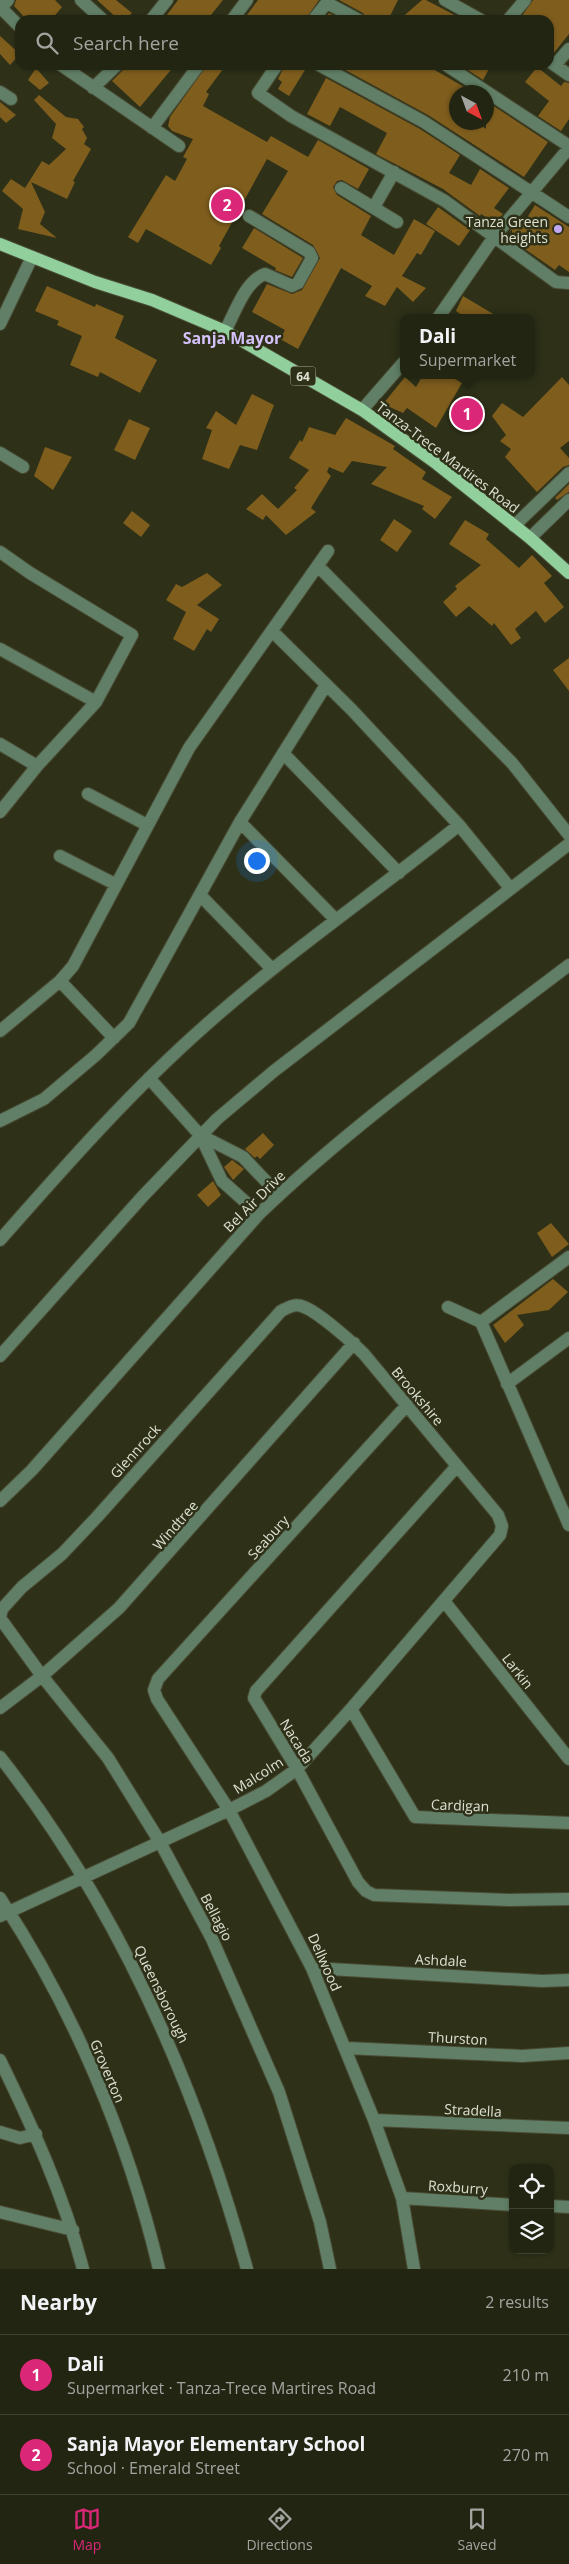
<!DOCTYPE html>
<meta charset="utf-8">
<style>
:root{--surface:#222512;--page:#2e3120;--text:#f1f3f6;--muted:#a2a59f;--line:#3f4232;--accent:#db2777}
body{margin:0;font-family:"Open Sans",sans-serif;background:var(--page);color:var(--text)}
.controls{position:absolute;right:15px;bottom:15px;display:grid;overflow:hidden;border-radius:10px;box-shadow:0 1px 4px #0004}
.controls button{width:45px;height:45px;display:grid;place-items:center;padding:0;border:0;border-bottom:1px solid var(--line);background:var(--surface);color:var(--text);font:25px sans-serif}
.compass{position:absolute;left:449px;top:85px;width:45px;height:45px;border-radius:50%;background:var(--surface);box-shadow:0 1px 4px #0004;rotate:139deg}
.you{position:absolute;left:256px;top:860px;width:18px;height:18px;margin:-12px;border:4px solid #fff;border-radius:50%;background:#1a73e8;box-shadow:0 0 0 8px #1a73e833}
.badge{display:grid;place-items:center;width:32px;height:32px;border-radius:50%;background:var(--accent);color:#fff;font-size:16px;font-weight:700}
.pin{position:absolute;translate:-50% -50%;border:2px solid #fff;box-shadow:0 1px 5px #0006}
.popup{position:absolute;left:400px;top:314px;width:135px;height:65px;box-sizing:border-box;display:grid;place-content:center;border-radius:10px;background:var(--surface);filter:drop-shadow(0 1px 4px #0005);font-size:16px;white-space:nowrap;color:var(--muted)}
.popup b{font-size:19px;color:var(--text)}
.popup::after{content:'';position:absolute;left:50%;top:100%;margin-left:-10px;border:10px solid transparent;border-top-color:var(--surface)}
.list{margin:0;padding:0;list-style:none}
h2{display:flex;justify-content:space-between;align-items:center;height:65px;margin:0;padding:0 20px;font-size:21px}
h2 small{font-size:16px;font-weight:400;color:var(--muted)}
.list li{display:grid;grid-template-columns:32px 1fr auto;gap:15px;align-items:center;box-sizing:border-box;height:80px;padding:0 20px;border-top:1px solid var(--line)}
.list b{display:block;font-size:19px;white-space:nowrap}
.list p{margin:0;font-size:16px;white-space:nowrap;color:var(--muted)}
.list em{font-size:16px;font-style:normal;color:var(--muted)}
.icon{flex:none;width:28px;height:28px;fill:none;stroke:currentColor;stroke-width:2;stroke-linecap:round;stroke-linejoin:round}
.map{position:relative;flex:none;width:569px;height:2269px;overflow:hidden}
.search{position:absolute;background:var(--surface);box-shadow:0 1px 4px #0004;left:15px;right:15px;top:15px;height:55px;display:flex;align-items:center;gap:12px;box-sizing:border-box;padding:0 18px;border-radius:15px;color:var(--muted);font-size:19px}
.sheet{height:225px;background:var(--surface)}
nav{display:flex;justify-content:space-around;align-items:center;box-sizing:border-box;height:70px;border-top:1px solid var(--line);background:var(--surface);font-size:14px;color:var(--muted)}
nav a{display:grid;justify-items:center;gap:2px}
nav .on{color:var(--accent)}
.map>svg:first-child{display:block}
</style>
<div class="map">
<svg width="569" height="2269" viewBox="0 0 569 2269">
<rect width="100%" height="100%" fill="#2e3118"/>
<!-- building -->
<path fill="#7e5d1d" d="M16 0H55L62 7 51 20H27L14 6Z
M97 0H116L132 13 124 20H119Z
M178 0H223L207 20H163Z
M258 0H319L305 20H243Z
M339 0H398L388 20H367L363 13Z
M422 0H426L464 20H399Z
M533 0H569V34L553 54 549 53V20H519Z
M329 13 342 20H323Z
M0 36 20 54 10 65 0 54Z
M125 65H175L140 107 112 81 123 70Z
M207 65H226L206 92 209 94 203 106 267 142 271 136 308 157 318 140 369 169 358 189 342 180 337 181 333 187 337 195 371 216 361 235 394 255 414 219 435 231 421 255 417 253 402 276 426 288 413 302 397 287 385 306 365 296 372 286 341 268 298 349 280 339 285 330 252 312 267 284 292 294 302 290 320 258 313 245 262 214 288 171 267 159 219 246 221 248 211 265 146 229 138 243 128 237 166 175 175 181 187 159 183 157 193 139 172 131 168 126 170 117Z
M285 65H308L289 96 278 89 282 82 278 79Z
M336 65H426L473 92H456V122H477L486 129V101L548 142 524 177 428 115Z
M466 65H491L483 80 465 68Z
M537 67 561 86 564 82 569 83V119L561 131 538 116 549 101 525 82Z
M36 68 49 83 40 90 28 80Z
M326 78 420 129 460 155 449 173 471 185 480 169 509 188 494 208 503 214 495 223 481 214 480 216 443 189 376 154 387 133 340 107 330 126 307 114Z
M39 95 66 117 78 119 84 127 82 129 87 138 84 144 91 149 73 181 75 182 67 199 31 182 45 212 40 224 57 238 18 229 23 209 2 191 11 179 25 188 42 161 49 165 66 149 52 138 56 124 34 100Z
M0 102 16 115 6 123 0 117Z
M535 205 569 227V272L559 265 555 270 512 240V230L509 232 521 218 525 221Z
M438 207 470 230 459 246 426 224Z
M254 228 303 258 292 277 275 270 276 268 242 248Z
M47 286 95 307 96 304 124 316 115 338 157 360 140 393 100 372 98 377 70 365 82 336 57 325 59 321 35 311Z
M463 296 500 318H466L456 311Z
M423 375H448L462 383 436 428 407 408 403 413 383 404 405 377 416 387Z
M562 377 569 385V441L560 448 569 458V465L563 467 537 492 505 457 511 449 500 441 506 435 492 416 502 403 523 417Z
M252 394 274 405 257 450 240 445 229 469 202 459 212 430 206 428 216 411 236 425Z
M346 418 395 446 393 449 426 472 422 479 452 497 435 519 422 509 424 506 371 484 387 467 352 461 343 473 329 467 327 472 331 476 311 508 316 512 286 535 266 515 263 520 246 509 262 494 278 509 297 490 294 488 309 470 289 458 300 440 302 442 309 427 335 435Z
M129 419 150 428 135 460 114 450Z
M45 447 72 457 53 490 34 476Z
M569 484V492L557 500 555 498Z
M132 511 150 525 141 537 123 523Z
M394 519 412 531 397 552 380 540Z
M465 520 489 534 486 539 519 568 532 555 552 576 544 583 564 607 545 623 536 611 515 629 521 638 511 645 494 623 492 626 469 606 456 617 443 602 457 589 455 586 481 565 449 544Z
M207 573 222 585 197 605 219 619 211 632 207 629 194 651 173 639 186 612 166 600 176 584 182 587Z
M569 658V691L553 670Z
M263 1133 274 1145 260 1159 257 1156 255 1158 245 1149Z
M232 1160 244 1169 233 1180 224 1167Z
M213 1181 221 1195 208 1207 197 1195Z
M551 1223 569 1244 552 1257 537 1233Z
M553 1279 568 1292 549 1310 517 1315 524 1325 505 1343 493 1325Z"/>
<g fill="none" stroke-linecap="round" stroke-linejoin="round">
<!-- minor casing -->
<g stroke="#4a4d36" stroke-width="14">
<path id="minor" d="M8 0 1 8 20 27
M81 0 103 20
M445 0 481 20
M327 3 359 20
M151 20 167 0
M232 20 247 0
M313 20 329 0
M508 20 525 0
M549 61 569 75
M61 65 179 146
M277 65 258 93 291 116 445 201 556 282 569 283
M319 65 424 122 569 217
M446 65 569 146
M555 65 569 49
M93 88 117 65
M0 92 11 99
M152 128 199 65
M341 188 397 222
M374 207 394 172
M438 318 494 237 569 148
M0 324 32 257
M225 331C235 313 245 281 265 274L292 286 298 283 312 258 309 252 249 216
M362 410 403 363
M0 453 23 467
M514 526 569 473
M530 538 569 500
M0 552 30 573 132 635 96 702 37 766 0 812
M318 566 512 763 569 835
M272 631 352 710 459 825 510 888
M0 649 96 702
M0 744 37 766
M283 753 399 873
M88 794 147 825
M240 822 336 920
M60 856 115 884
M201 896 272 969
M60 981 114 1038
M0 1031 60 981 73 966 189 748 328 551
M149 1078 200 1135 222 1181 259 1214
M0 1121 44 1099 96 1055 129 1023 240 822 326 685
M200 1135 243 1157 279 1195
M0 1240C66 1165 132 1090 207 1024 287 953 376 892 459 825
M448 1307 481 1322 569 1525
M481 1322 569 1257
M0 1356 143 1196 217 1119 274 1071 569 844
M507 1384 569 1338
M407 1405 158 1679 154 1690 157 1699 229 1810 312 1968 374 2120 402 2198 414 2269
M457 1466 256 1691 254 1698 297 1769 358 1882 366 1891 374 1895 509 1900 569 1899
M0 1501 32 1470 259 1214C355 1122 464 1045 569 965
M444 1601 569 1759
M0 1617 2 1609 22 1587 62 1554 97 1517 281 1311C289 1307 295 1303 304 1307 318 1312 352 1342 364 1354L498 1515 502 1526 500 1535 351 1709 297 1769 266 1791 229 1810 0 1916
M0 1618 42 1676 108 1758 160 1842 212 1939 279 2092 320 2222 330 2269
M0 1708 42 1676 119 1608 354 1343
M351 1709 415 1817 569 1823
M0 1757C119 1908 196 2085 247 2269
M0 1898C74 2010 128 2139 159 2269
M312 1968 542 1981 569 1980
M346 2048 522 2056 569 2053
M0 2060C33 2128 64 2196 83 2269
M374 2120 569 2128
M0 2132 20 2138 36 2134
M402 2198 513 2205
M550 2206 569 2207
M0 2212 73 2230"/>
</g>
<!-- major casing -->
<g stroke="#4a4d36" stroke-width="14">
<path id="major" d="M0 244 95 282 152 300 225 331 362 410 437 464 530 538 569 573"/>
</g>
<!-- minor -->
<use href="#minor" stroke="#617f66" stroke-width="12"/>
<!-- major -->
<use href="#major" stroke="#91cf9d" stroke-width="12"/>
</g>
<!-- markers -->
<circle fill="#c2a8f3" stroke="#2e3118" stroke-width="2" cx="558" cy="229" r="5"/>
<g text-anchor="middle" dominant-baseline="central" stroke-width="5" stroke-linejoin="round" paint-order="stroke">
<!-- shield labels -->
<rect fill="#2e3118" stroke="#a8ac9a" stroke-width="1" x="290.5" y="366.5" width="25" height="19" rx="4"/>
<g font-size="12" font-weight="bold" fill="#dde0d1">
<text x="303" y="376">64</text>
</g>
<!-- poi labels -->
<g font-size="14" fill="#dde0d1" stroke="#2e3118" text-anchor="end">
<text x="548" y="221">Tanza Green<tspan x="548" dy="16">heights</tspan></text>
</g>
<!-- street labels -->
<g font-size="14" fill="#dde0d1" stroke="#2e3118">
<text transform="translate(448 457) rotate(37)">Tanza-Trece Martires Road</text>
<text transform="translate(254 1201) rotate(-45)">Bel Air Drive</text>
<text transform="translate(418 1396) rotate(50)">Brookshire</text>
<text transform="translate(135 1451) rotate(-48)">Glennrock</text>
<text transform="translate(175 1525) rotate(-49)">Windtree</text>
<text transform="translate(268 1537) rotate(-48)">Seabury</text>
<text transform="translate(518 1671) rotate(52)">Larkin</text>
<text transform="translate(297 1741) rotate(58)">Nacada</text>
<text transform="translate(258 1775) rotate(-32)">Malcolm</text>
<text transform="translate(460 1805) rotate(2)">Cardigan</text>
<text transform="translate(217 1917) rotate(62)">Bellagio</text>
<text transform="translate(441 1960) rotate(3)">Ashdale</text>
<text transform="translate(325 1962) rotate(66)">Dellwood</text>
<text transform="translate(162 1994) rotate(64)">Queensborough</text>
<text transform="translate(458 2038) rotate(3)">Thurston</text>
<text transform="translate(108 2071) rotate(67)">Groverton</text>
<text transform="translate(473 2110) rotate(3)">Stradella</text>
<text transform="translate(458 2187) rotate(4)">Roxburry</text>
</g>
<!-- quarter labels -->
<g font-size="16" font-weight="bold" fill="#d3c1f9" stroke="#2e3118">
<text x="232" y="338">Sanja Mayor</text>
</g>
</g>
</svg>
<div class="controls">
<button><svg class="icon" aria-label="locate" viewBox="0 0 24 24"><circle cx="12" cy="12" r="6"/><path d="M12 2v4M12 18v4M2 12h4M18 12h4"/></svg></button>
<button><svg class="icon" aria-label="layers" viewBox="0 0 24 24"><path d="M12 4l9 5-9 5-9-5zM3 14l9 5 9-5"/></svg></button>
</div>
<svg class="compass" viewBox="-18 -18 36 36"><path d="M0-13l5 13h-10z" fill="#e53935"/><path d="M0 13l5-13h-10z" fill="#a2a59f"/></svg>
<div class="you"></div>
<div class="pin badge" style="left:467px;top:414px">1</div>
<div class="popup"><b>Dali</b>Supermarket</div>
<div class="pin badge" style="left:227px;top:205px">2</div>
<div class="search"><svg class="icon" aria-label="search" viewBox="0 0 24 24"><circle cx="10" cy="10" r="6"/><path d="M15 15l6 6"/></svg>Search here</div>
</div>
<section class="sheet">
<h2>Nearby<small>2 results</small></h2>
<ul class="list">
<li><span class="badge">1</span><div><b>Dali</b><p>Supermarket · Tanza-Trece Martires Road</p></div><em>210 m</em></li>
<li><span class="badge">2</span><div><b>Sanja Mayor Elementary School</b><p>School · Emerald Street</p></div><em>270 m</em></li>
</ul>
</section>
<nav>
<a class="on"><svg class="icon" aria-label="map" viewBox="0 0 24 24"><path d="M3 6l6-2 6 2 6-2v14l-6 2-6-2-6 2zM9 4v14M15 6v14"/></svg>Map</a>
<a><svg class="icon" aria-label="directions" viewBox="0 0 24 24"><path d="M12 3l9 9-9 9-9-9zM9 14v-3h6M13 9l2 2-2 2"/></svg>Directions</a>
<a><svg class="icon" aria-label="saved" viewBox="0 0 24 24"><path d="M7 4h10v16l-5-4-5 4z"/></svg>Saved</a>
</nav>
